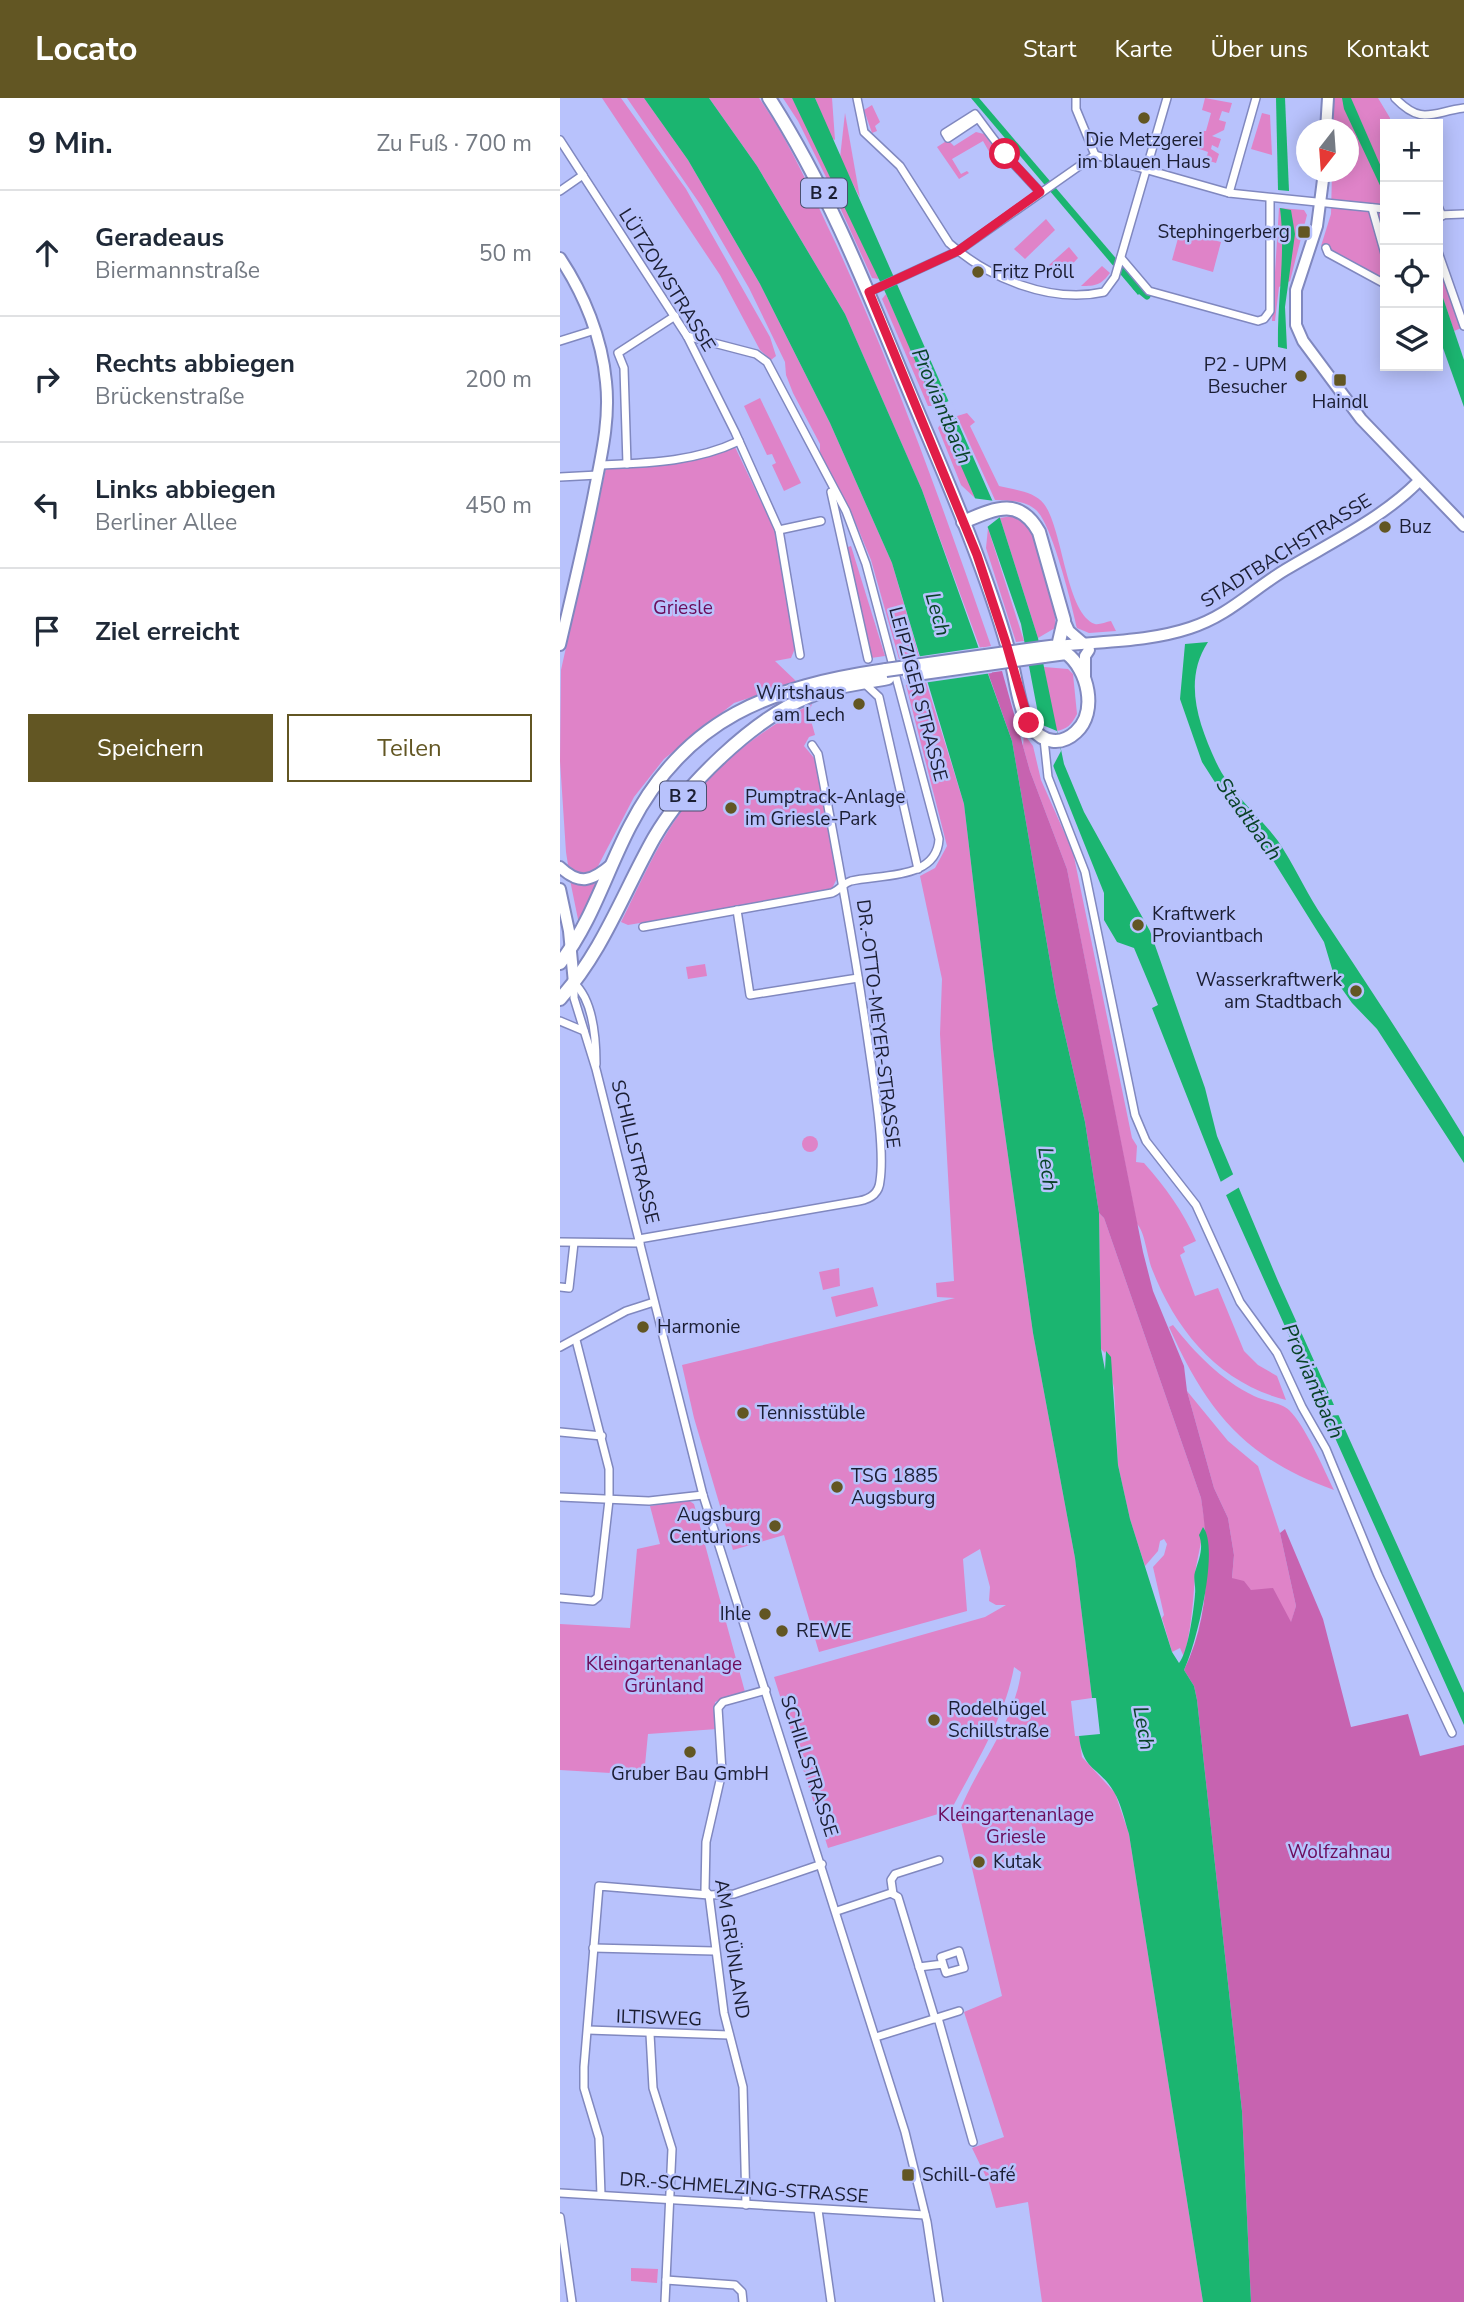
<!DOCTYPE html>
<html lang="de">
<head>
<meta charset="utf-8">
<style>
	body { margin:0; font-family:"Nunito Sans",sans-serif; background:#f6f6f7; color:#1f2937 }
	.controls { position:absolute; right:21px; top:21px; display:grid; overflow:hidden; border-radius:0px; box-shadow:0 4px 18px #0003 }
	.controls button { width:63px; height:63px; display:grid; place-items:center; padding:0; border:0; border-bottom:2px solid #e0e1e3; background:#fff; color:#1f2937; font:35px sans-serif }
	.compass { position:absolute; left:736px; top:21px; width:63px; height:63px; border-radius:50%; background:#fff; box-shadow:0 4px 18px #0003; rotate:197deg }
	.stop { position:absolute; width:21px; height:21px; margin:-16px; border:5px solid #e11d48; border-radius:50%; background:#fff }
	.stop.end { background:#e11d48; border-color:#fff; box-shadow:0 2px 7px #0008 }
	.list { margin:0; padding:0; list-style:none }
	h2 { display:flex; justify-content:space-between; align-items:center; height:91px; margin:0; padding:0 28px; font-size:30px }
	h2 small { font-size:23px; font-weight:400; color:#747a83 }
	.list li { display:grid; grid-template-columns:46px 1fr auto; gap:21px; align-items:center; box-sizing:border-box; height:126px; padding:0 28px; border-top:2px solid #e0e1e3 }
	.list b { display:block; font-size:26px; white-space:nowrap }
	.list p { margin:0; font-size:23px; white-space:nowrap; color:#747a83 }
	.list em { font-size:23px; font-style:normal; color:#747a83 }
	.actions { display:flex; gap:14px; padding:21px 28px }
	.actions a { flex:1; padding:16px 0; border:2px solid #625623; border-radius:0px; text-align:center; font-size:24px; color:#625623 }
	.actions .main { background:#625623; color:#fff }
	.icon { flex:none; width:38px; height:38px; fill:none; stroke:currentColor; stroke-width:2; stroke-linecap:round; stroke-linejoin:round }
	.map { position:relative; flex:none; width:904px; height:2204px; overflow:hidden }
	header { display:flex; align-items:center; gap:42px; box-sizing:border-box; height:98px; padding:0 35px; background:#625623; color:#fff }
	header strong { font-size:33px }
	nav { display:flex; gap:38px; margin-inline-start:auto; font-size:24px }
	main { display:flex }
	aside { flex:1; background:#fff }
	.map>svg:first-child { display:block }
	.green { fill:#df83c8 }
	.forest { fill:#c763b0 }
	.water { fill:#1bb570 }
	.pier { fill:#b8c2fc }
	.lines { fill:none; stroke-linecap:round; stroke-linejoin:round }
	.canal { stroke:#1bb570; stroke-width:7 }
	.street-casing { stroke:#8088bf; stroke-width:10 }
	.secondary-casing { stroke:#8088bf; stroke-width:14 }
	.primary-casing { stroke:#8088bf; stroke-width:16 }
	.street { stroke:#fff; stroke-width:7 }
	.secondary { stroke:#fff; stroke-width:10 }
	.primary { stroke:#fff; stroke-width:12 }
	.primary-bridge-casing { stroke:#8088bf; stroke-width:16; stroke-linecap:butt }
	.primary-bridge { stroke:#fff; stroke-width:12 }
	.route { stroke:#e11d48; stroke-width:9 }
	.poi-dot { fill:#625623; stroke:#b8c2fc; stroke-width:2.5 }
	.labels { text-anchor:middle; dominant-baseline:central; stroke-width:5; stroke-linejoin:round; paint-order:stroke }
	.shield { fill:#b8c2fc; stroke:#4a4f6f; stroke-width:2 }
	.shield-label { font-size:18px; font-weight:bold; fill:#1b1e33 }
	.poi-label { font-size:19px; fill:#1b1e33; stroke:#b8c2fc; text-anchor:start }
	.street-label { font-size:19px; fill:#1b1e33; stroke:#b8c2fc }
	.park-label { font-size:19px; fill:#6b0c5b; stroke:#b8c2fc }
	.water-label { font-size:21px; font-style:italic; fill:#0a4328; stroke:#b8c2fc }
</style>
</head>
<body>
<header>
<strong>Locato</strong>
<nav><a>Start</a><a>Karte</a><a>Über uns</a><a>Kontakt</a></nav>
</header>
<main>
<aside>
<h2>9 Min.<small>Zu Fuß · 700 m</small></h2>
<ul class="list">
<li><svg class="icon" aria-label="ahead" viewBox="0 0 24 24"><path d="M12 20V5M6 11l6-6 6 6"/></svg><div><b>Geradeaus</b><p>Biermannstraße</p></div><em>50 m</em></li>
<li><svg class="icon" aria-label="right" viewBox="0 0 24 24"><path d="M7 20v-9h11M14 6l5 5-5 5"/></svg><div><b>Rechts abbiegen</b><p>Brückenstraße</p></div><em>200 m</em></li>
<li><svg class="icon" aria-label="left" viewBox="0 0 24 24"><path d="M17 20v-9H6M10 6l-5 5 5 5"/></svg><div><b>Links abbiegen</b><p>Berliner Allee</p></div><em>450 m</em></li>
<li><svg class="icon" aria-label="arrive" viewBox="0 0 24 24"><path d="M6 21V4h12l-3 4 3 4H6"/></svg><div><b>Ziel erreicht</b></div></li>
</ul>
<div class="actions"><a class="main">Speichern</a><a>Teilen</a></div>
</aside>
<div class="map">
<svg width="904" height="2204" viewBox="0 0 904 2204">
	<rect width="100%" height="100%" fill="#b8c2fc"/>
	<g class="green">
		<polygon points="42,0 61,0 126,91 210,239 216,258 211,262 200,252 160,177"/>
		<polygon points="67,0 84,0 128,62 200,186 270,325 332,465 359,558 339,561 311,462 292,416 260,355 260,346 233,295 226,277 225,264 189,190 142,109"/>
		<path d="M149,0h50c32,45 53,96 77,146 60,131 108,266 155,402l-11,2 -58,-158 -77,-176 -88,-148z"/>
		<polygon points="223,0 232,0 275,84 274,95 238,23"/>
		<polygon points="255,0 272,0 275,42 271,40"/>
		<polygon points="645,0 672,5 669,15 662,13 659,22 666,24 664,32 652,38 661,41 658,50 652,47 651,51 659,56 656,65 646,62 648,54 631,48 634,39 641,41 643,33 646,33 651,15 642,12"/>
		<polygon points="774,0 818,0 830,20 830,26 825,26 825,186 761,148 771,116 772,74 788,74 788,32 773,31"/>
		<polygon points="312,7 320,24 315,28 317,33 312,35 304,12"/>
		<polygon points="285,15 300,100 280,60"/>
		<polygon points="702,15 710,17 712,57 691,51"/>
		<polygon points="416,34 424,36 435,51 431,57 423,43 392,61 401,76 407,73 409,75 399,81 377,49 388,42 394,48"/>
		<polygon points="279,92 319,181 312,180 277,103"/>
		<polygon points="719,110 744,112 747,117 730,183 719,189 715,223 712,223"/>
		<polygon points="486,121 495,132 465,161 454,151"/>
		<polygon points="620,133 661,144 653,174 612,162"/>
		<polygon points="509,149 518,160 506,173 492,171 489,167"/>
		<polygon points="878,154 904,229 894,233 878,185"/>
		<path d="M542,168l8,7c-9,12 -14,13 -29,13z"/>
		<polygon points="326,196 376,308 368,308 322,201"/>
		<polygon points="200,300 241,385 224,393 212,367 216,365 212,356 207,357 184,308"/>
		<path d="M407,315l8,9 -5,4 29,60c15,4 35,5 45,18 19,25 22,110 51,120 4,1 11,-2 16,-3l5,10 -27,2 -12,-5c-5,-23 -25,-104 -41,-118 -11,-10 -27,-9 -41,-10l-38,-84z"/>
		<polygon points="383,323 415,400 401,387 378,330"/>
		<polygon points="175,349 215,433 236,548 231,560 215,563 237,584 174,605 104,661 74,699 36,772 20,776 8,767 6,754 0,663 1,572 46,370 118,365"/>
		<path d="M452,418c5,2 10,3 14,8 11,13 33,87 29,104l-17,10 -38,-120z"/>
		<polygon points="428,430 464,543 456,544 426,450"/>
		<polygon points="291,448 325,558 311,560 285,450"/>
		<path d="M484,569l24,2 5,5 4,40c-5,10 -10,16 -22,17z"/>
		<path d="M366,584l38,122 29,245 40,284 42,225 17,140 -21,3 4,35h4l3,21 33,36 14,41 74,468h-161l-14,-100 -32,6 -7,-25 -17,-35 32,-11 -40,-125 38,-16 -43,-183c18,-48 55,-88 62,-141l-7,-5c-9,51 -39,97 -63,143l-123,38 -54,-171 211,-60 21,-12h-10l-7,-4 1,-14 -10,-38 -17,10 4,52 -148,41 -35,-117 -51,15 -39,-132 -12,-53 273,-67 -18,-1 -1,-14 18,-2 -14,-247 2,-55 -22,-103 15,-8 12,-22 -41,-161z"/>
		<path d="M252,606l-3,9 6,22 -6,2 -5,9 11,13 23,117 -7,15 -203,34 -7,-3c15,-30 29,-62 47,-91 32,-52 88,-101 144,-127z"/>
		<path d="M464,636l9,12 8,34 32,72 59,286 5,8 -1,16 8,1c22,25 39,48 52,78l-13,6 2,5 -5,3 15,41 23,-8 26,63 14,14 19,11 9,24c-67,-17 -110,-69 -134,-131 -5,-13 -7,-37 -15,-45l-70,-355 -37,-98 -7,-25z"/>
		<polygon points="39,781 19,826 10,782 22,786"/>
		<polygon points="145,866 147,878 128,881 126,869"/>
		<circle cx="250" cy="1046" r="8"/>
		<path d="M539,1115l5,5 97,280 5,33 -3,-4c-1,17 -7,34 -8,49 -2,28 -4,54 -11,81l-4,-9 -8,4 -10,-34 2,-3 -11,-48 11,-12 3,-11 -3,-5 -4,2 -2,10 -13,15 -15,-47 -12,-54 -4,-77 -8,-37 -1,2 -4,-4z"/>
		<polygon points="279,1170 280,1188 263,1192 259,1174"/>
		<polygon points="313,1189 318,1208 276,1219 271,1199"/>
		<path d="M613,1227c22,28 48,55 81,71 10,5 27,7 35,14 16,15 35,60 45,80 -88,-31 -127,-78 -165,-163z"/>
		<polygon points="627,1293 668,1343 698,1368 720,1435 736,1508 731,1525 724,1513 672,1480 674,1457 668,1420 654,1390"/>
		<polygon points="128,1402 134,1406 185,1594 155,1604 157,1631 88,1636 84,1677 0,1672 0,1526 70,1530 77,1451 100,1446 90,1408"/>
		<polygon points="71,2170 98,2171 97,2185 71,2183"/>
	</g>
	<path class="forest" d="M442,573l28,100 37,98 76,383 10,39 31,75 3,25 27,97 14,30 6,37 -2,23 12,3 7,9 22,-2 18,34 5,-16 -16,-73 5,-4 38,90 28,108 57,-13 12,42 44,-11v557h-213l-9,-191 -45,-411 -3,-14 -10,-16c26,-53 26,-115 17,-172l-97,-280 -5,-5 -14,-91 -29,-126 -44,-255 -24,-68z"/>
	<g class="water">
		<path d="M84,0h65l48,68 88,148 77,176 90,251 44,255 29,126 14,91 2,136 4,21 1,-19 5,6 7,108 12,54 42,133 7,11c9,-10 15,-54 16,-69 1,-7 -2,-16 0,-22 4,-13 9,-24 4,-37l4,-8c17,21 -7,119 -19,143l10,16 3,14 45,411 9,191h-48l-74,-468c-4,-12 -8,-31 -15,-42 -15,-26 -31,-20 -35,-56l21,-2 -4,-36h-4l-17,-140 -42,-225 -40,-284 -29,-245 -72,-241 -62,-140 -70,-139 -72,-124z"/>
		<polygon points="232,0 255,0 440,420 478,540 504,666 524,714 590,833 645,990 657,1038 718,1183 904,1595 904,1627 666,1097 592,910 598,907 574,850 557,844 544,822 544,795 494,670 480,626 461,526 428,430 326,196"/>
		<polygon points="411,0 419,0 583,192 578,197"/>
		<polygon points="716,0 725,0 729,93 718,92"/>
		<polygon points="782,0 791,0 825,78 825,98 784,11"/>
		<path d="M720,110l11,2 4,24 -10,73 2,42 -9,-2c-1,-47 8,-92 2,-139z"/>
		<polygon points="878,185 904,262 904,309 878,236"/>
		<path d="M648,544c-25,38 -10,81 8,120 15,32 42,52 62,79 15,22 26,47 40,69 50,75 99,150 146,227v26l-87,-134 -25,-26 -17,-24 -11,-37 -53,-85 -46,-59 -23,-36 -22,-63 5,-55z"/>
	</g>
	<g class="pier">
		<polygon points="391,302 397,316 381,323 375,309"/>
		<polygon points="412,400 435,403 440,419 426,430"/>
		<polygon points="423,549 432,575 363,585 355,559"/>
		<polygon points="480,626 497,633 501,653 492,670"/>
		<polygon points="677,1074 683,1087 663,1099 657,1086"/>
		<polygon points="755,1307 778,1307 783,1317 760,1318"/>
	</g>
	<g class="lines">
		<polyline class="canal" points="576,189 587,198"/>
		<defs>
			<g id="street">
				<path d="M297,0l7,34 36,34 49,77c39,35 102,61 155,49l11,-15 52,-179"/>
				<polyline points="516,0 516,11 535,57"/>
				<path d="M835,0c27,28 37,14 69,10"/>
				<path d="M418,20l-30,20 -3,-5 30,-19 3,4c11,15 22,30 34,44l-12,1 -3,-7 8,-2"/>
				<polyline points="0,42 127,238 175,334 219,432 240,557"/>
				<polyline points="535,57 669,95 825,111"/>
				<polyline points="452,64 480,94"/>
				<polyline points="0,93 23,77"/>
				<polyline points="669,95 696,0"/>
				<polyline points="878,108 882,118"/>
				<polyline points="812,110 825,156"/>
				<polyline points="878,117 904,116"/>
				<polyline points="766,150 768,155 825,186"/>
				<polyline points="878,154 904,228"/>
				<polyline points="561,160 589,193 698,223 704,221 710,213 710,101"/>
				<polyline points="309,194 398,153 535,57"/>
				<polyline points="0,243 35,232"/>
				<polyline points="67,366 64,270 58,255 115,218"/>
				<path d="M40,367c48,-2 95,-3 139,-24"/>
				<polyline points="0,379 38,377"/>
				<polyline points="271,394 308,561"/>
				<polyline points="219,432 261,423"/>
				<polyline points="304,585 319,599 358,771"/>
				<polyline points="484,641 488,679 525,774 575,1017 586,1043 636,1107 680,1204 717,1255 742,1309 766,1351 818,1477 892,1635"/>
				<polyline points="177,812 190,897 298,880"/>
				<path d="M83,829l189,-34c7,-3 12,-10 19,-12 30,-7 86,-1 88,-42l-73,-275 -20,-53 -79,-149 -11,-8 -69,-18"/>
				<path d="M14,885c19,17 22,56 22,81"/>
				<polyline points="14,886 14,900 36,971 143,1397 345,2034 367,2124 379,2204"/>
				<polyline points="0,923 24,933"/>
				<path d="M79,1141l220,-38c11,-2 20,-7 21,-20 5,-33 -6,-98 -11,-133 -14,-98 -32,-196 -51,-294l-6,-9"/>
				<polyline points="0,1144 80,1145"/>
				<polyline points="0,1189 9,1190 14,1145"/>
				<polyline points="0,1249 66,1213 94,1204"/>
				<polyline points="0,1334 42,1338"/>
				<polyline points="0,1399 89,1403 143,1397"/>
				<polyline points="0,1500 33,1503 38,1499 49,1402 49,1371 16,1242"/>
				<polyline points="333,1796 331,1782 335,1776 379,1762"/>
				<polyline points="277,1813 331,1795 338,1799 375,1921"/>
				<polyline points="33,1850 154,1853"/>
				<polyline points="359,1869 383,1866 386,1875 404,1870 399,1853 381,1859 383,1866"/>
				<polyline points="378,1920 413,2044"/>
				<polyline points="28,1932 169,1937"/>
				<polyline points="90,1936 93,1990 112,2051 105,2204"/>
				<polyline points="316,1939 399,1913"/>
				<polyline points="0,2095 365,2117"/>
				<polyline points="41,2097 39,2040 24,1990 24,1969 39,1788 149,1797 174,1796 262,1766"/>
				<polyline points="186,2107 183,1989 164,1915 149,1797 145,1792 146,1744 162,1674 158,1610 163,1604 206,1592"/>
				<polyline points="258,2112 271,2204"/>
				<polyline points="0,2119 12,2204"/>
				<polyline points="106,2182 175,2187 182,2194 183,2204"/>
			</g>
			<g id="secondary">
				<polyline points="766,32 768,0"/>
				<polyline points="764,74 757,128 736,192 736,227 743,243 801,321 904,428"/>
				<path d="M0,160c24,36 42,80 46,124 4,36 -4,71 -11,106 -10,53 -23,105 -35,157"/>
				<polyline points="504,522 509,533 523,545"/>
				<path d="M498,548c44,-5 90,-4 132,-18 38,-12 62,-38 95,-58 45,-27 96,-51 133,-88"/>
				<polyline points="525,580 525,558 529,552"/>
				<path d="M0,769c20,19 32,14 52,-3"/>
				<polyline points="0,791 9,833 14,885"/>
			</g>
			<g id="primary">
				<path d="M209,0c56,87 94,181 133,276 25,61 52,120 75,182 12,32 24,66 33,100 6,21 8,53 21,71 12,16 30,19 45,5 22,-20 12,-63 -10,-79l-22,3"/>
				<path d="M403,424c31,-13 56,-26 76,10l25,88 -6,26 -16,2"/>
				<path d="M0,865c32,-41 46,-91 70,-137 56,-109 141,-139 256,-156"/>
				<path d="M0,901c43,-48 63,-106 94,-161 30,-52 100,-120 156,-142 25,-10 52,-13 78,-18"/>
			</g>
		</defs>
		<use href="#street" class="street-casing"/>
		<use href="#secondary" class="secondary-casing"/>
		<use href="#primary" class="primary-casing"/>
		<use href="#street" class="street"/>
		<use href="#secondary" class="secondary"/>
		<use href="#primary" class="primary"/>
		<defs>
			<g id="primary-bridge">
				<polyline points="326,572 482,550"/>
				<polyline points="349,577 484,558"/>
			</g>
		</defs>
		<use href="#primary-bridge" class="primary-bridge-casing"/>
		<use href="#primary-bridge" class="primary-bridge"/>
	</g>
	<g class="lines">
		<polyline class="route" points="445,56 480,94 398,153 309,194 417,457 446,545 469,625"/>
	</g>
	<g class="poi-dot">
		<circle cx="584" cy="20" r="7"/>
		<rect x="737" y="127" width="14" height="14" rx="3.5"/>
		<circle cx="418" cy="174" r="7"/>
		<circle cx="741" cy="278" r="7"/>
		<rect x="773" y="275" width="14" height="14" rx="3.5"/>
		<circle cx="825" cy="429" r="7"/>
		<circle cx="299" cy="606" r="7"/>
		<circle cx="171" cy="710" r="7"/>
		<circle cx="578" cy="827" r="7"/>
		<circle cx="796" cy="893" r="7"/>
		<circle cx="83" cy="1229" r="7"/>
		<circle cx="183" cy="1315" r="7"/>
		<circle cx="277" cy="1389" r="7"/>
		<circle cx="215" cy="1428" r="7"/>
		<circle cx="205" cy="1516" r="7"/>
		<circle cx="222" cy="1533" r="7"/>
		<circle cx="374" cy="1622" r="7"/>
		<circle cx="130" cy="1654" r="7"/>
		<circle cx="419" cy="1764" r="7"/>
		<rect x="341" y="2070" width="14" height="14" rx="3.5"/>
	</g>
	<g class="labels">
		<g class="shield">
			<rect x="241" y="80.5" width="46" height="29" rx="5"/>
			<rect x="100" y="683.5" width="46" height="29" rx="5"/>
		</g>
		<g class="shield-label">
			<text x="264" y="95">B 2</text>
			<text x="123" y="698">B 2</text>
		</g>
		<g class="poi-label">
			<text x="584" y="42" text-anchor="middle">Die Metzgerei<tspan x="584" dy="22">im blauen Haus</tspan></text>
			<text x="730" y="134" text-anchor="end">Stephingerberg</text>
			<text x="432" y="174">Fritz Pröll</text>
			<text x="727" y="267" text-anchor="end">P2 - UPM<tspan x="727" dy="22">Besucher</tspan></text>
			<text x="780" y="304" text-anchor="middle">Haindl</text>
			<text x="839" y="429">Buz</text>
			<text x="285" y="595" text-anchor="end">Wirtshaus<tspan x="285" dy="22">am Lech</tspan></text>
			<text x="185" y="699">Pumptrack-Anlage<tspan x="185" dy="22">im Griesle-Park</tspan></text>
			<text x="592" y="816">Kraftwerk<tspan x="592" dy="22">Proviantbach</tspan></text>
			<text x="782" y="882" text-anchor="end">Wasserkraftwerk<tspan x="782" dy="22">am Stadtbach</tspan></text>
			<text x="97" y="1229">Harmonie</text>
			<text x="197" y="1315">Tennisstüble</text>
			<text x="291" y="1378">TSG 1885<tspan x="291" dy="22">Augsburg</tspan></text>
			<text x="201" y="1417" text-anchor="end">Augsburg<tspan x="201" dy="22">Centurions</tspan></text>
			<text x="191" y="1516" text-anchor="end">Ihle</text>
			<text x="236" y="1533">REWE</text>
			<text x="388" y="1611">Rodelhügel<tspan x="388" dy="22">Schillstraße</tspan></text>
			<text x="130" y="1676" text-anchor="middle">Gruber Bau GmbH</text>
			<text x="433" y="1764">Kutak</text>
			<text x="362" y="2077">Schill-Café</text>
		</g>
		<g class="street-label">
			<text transform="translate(107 182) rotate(58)">LÜTZOWSTRASSE</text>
			<text transform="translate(726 453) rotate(-32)">STADTBACHSTRASSE</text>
			<text transform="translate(358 596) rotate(75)">LEIPZIGER STRASSE</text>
			<text transform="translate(318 926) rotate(83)">DR.-OTTO-MEYER-STRASSE</text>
			<text transform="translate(75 1054) rotate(76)">SCHILLSTRASSE</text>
			<text transform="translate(249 1668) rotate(72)">SCHILLSTRASSE</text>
			<text transform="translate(172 1851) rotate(81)">AM GRÜNLAND</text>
			<text transform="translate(99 1920) rotate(2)">ILTISWEG</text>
			<text transform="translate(184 2090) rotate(4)">DR.-SCHMELZING-STRASSE</text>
		</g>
		<g class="park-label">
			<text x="123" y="510">Griesle</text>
			<text x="104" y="1566">Kleingartenanlage<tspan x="104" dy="22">Grünland</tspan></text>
			<text x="456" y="1717">Kleingartenanlage<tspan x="456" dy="22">Griesle</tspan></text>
			<text x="779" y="1754">Wolfzahnau</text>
		</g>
		<g class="water-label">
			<text transform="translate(382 308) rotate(67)">Proviantbach</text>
			<text transform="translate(378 516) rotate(74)">Lech</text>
			<text transform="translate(689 721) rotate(54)">Stadtbach</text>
			<text transform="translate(488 1071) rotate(83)">Lech</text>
			<text transform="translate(753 1283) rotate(66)">Proviantbach</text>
			<text transform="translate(584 1630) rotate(80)">Lech</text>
		</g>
	</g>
</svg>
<div class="controls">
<button>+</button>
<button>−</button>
<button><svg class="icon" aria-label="locate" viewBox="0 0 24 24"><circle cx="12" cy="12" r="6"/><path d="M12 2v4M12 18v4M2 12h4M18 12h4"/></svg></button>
<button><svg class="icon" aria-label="layers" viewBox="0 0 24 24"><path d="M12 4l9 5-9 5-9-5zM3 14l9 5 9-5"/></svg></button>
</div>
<svg class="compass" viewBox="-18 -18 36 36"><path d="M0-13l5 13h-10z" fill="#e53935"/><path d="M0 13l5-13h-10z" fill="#747a83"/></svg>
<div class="stop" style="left:445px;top:56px"></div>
<div class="stop end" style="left:469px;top:625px"></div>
</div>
</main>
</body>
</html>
